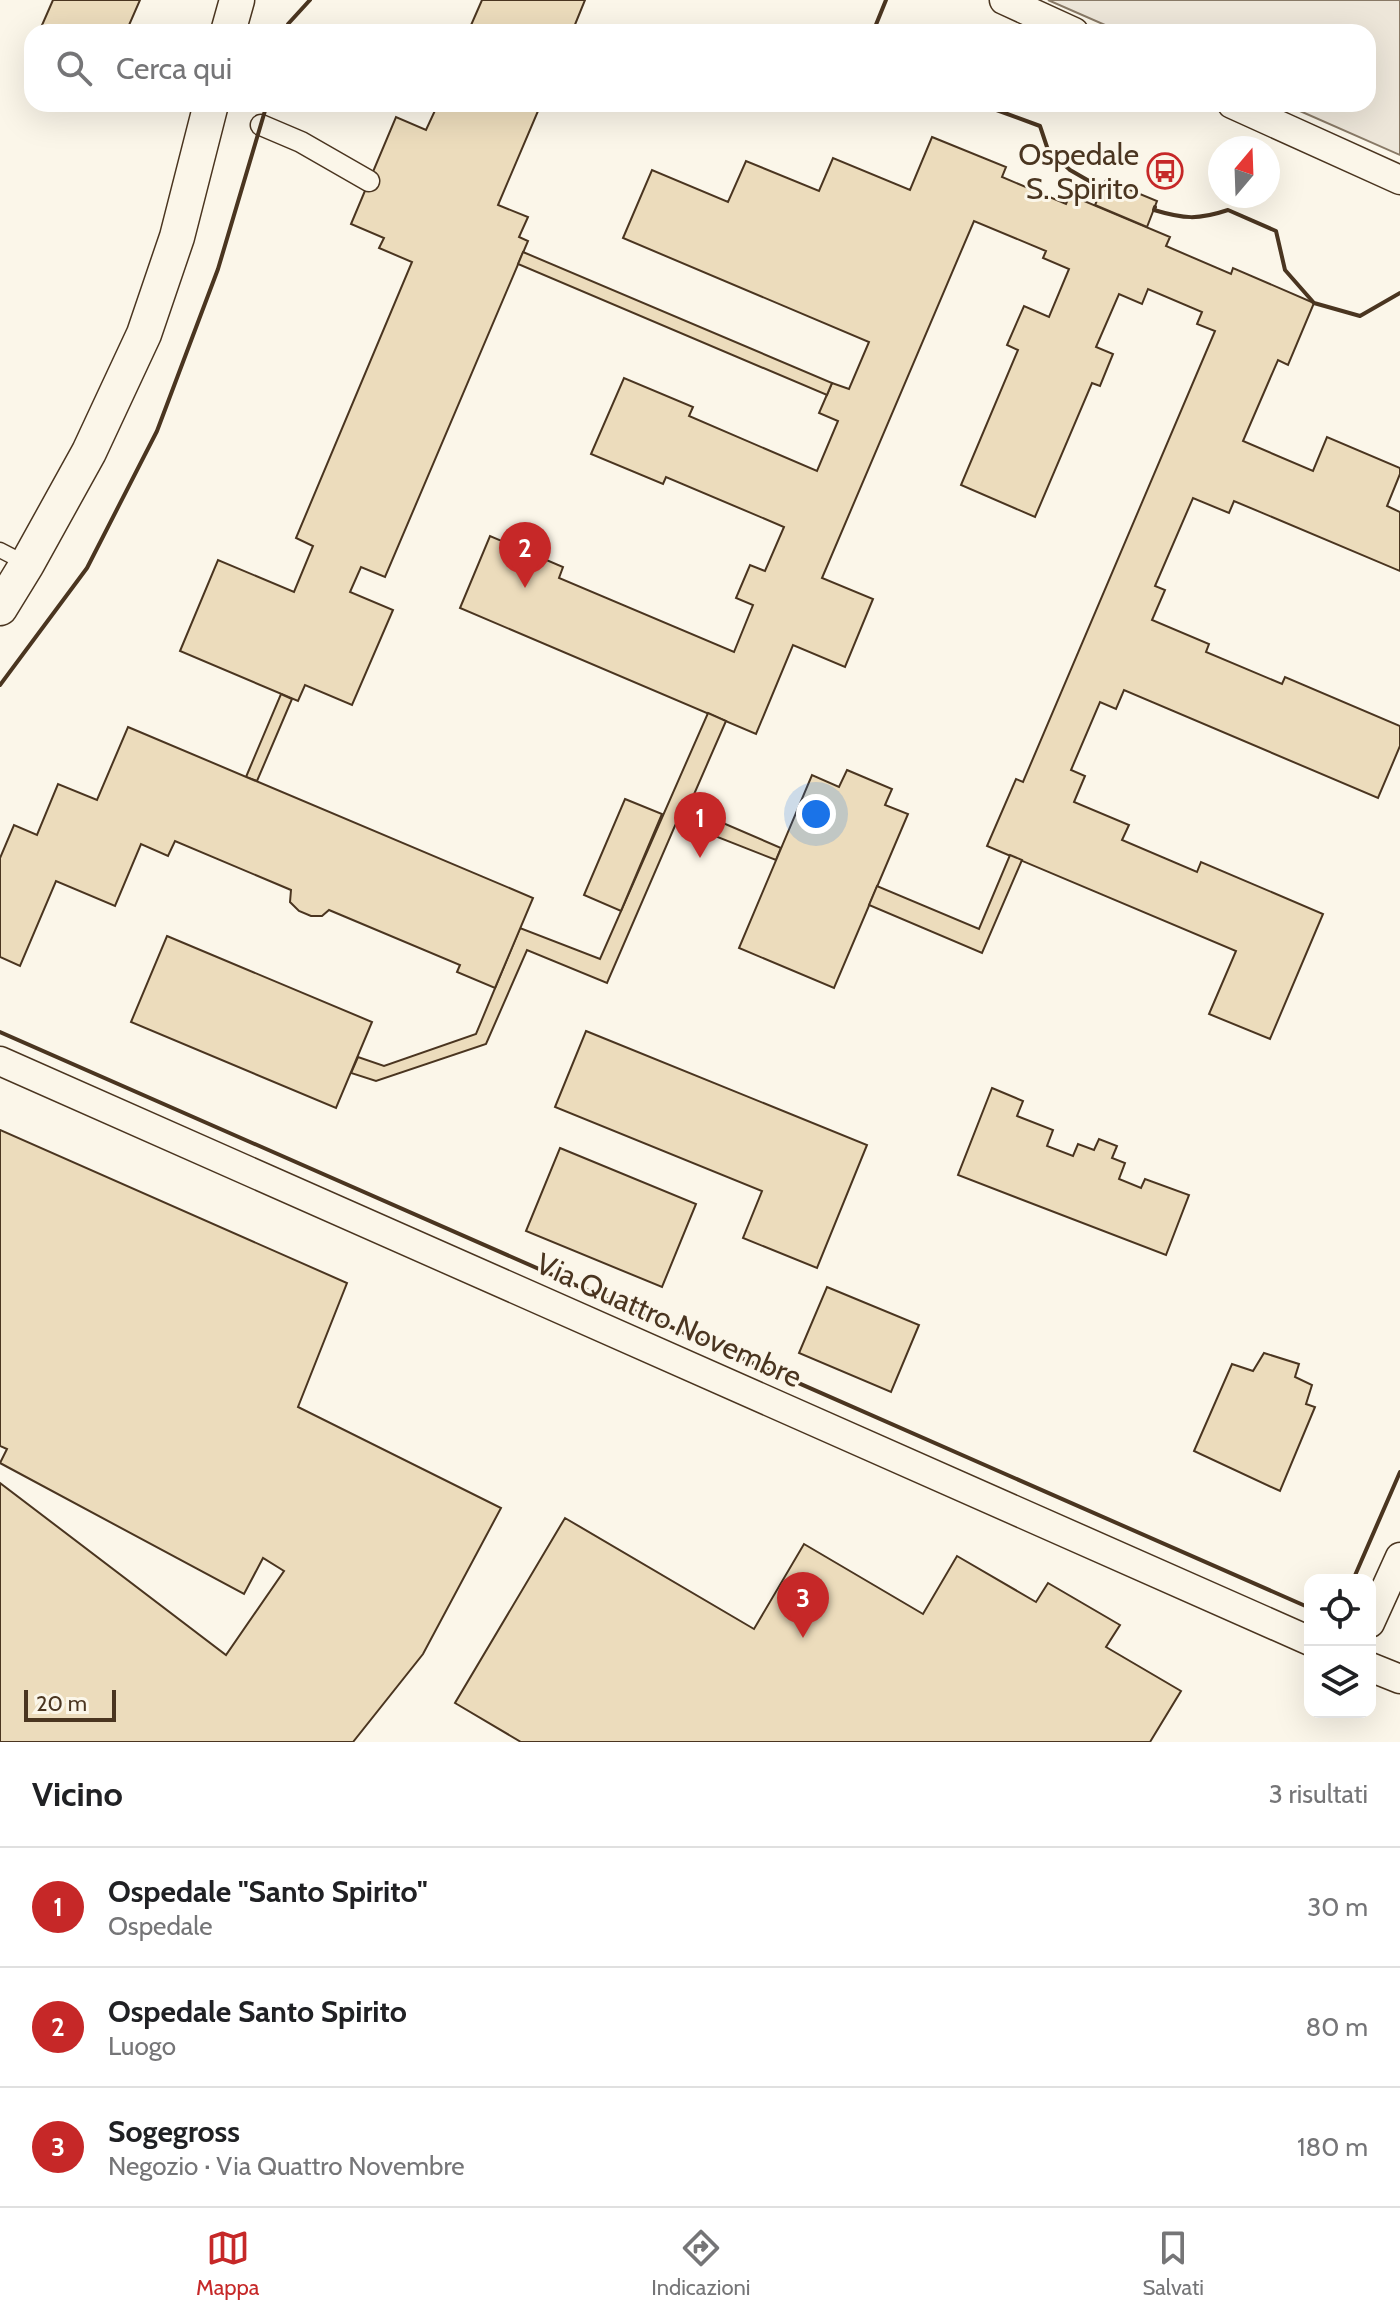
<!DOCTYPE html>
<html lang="it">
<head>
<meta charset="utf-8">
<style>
	body { margin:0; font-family:Cabin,sans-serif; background:#f2f2f2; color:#202124 }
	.controls { position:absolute; right:24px; bottom:24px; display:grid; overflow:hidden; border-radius:16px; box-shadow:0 8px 32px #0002 }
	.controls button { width:72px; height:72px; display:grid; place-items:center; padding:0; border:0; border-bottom:2px solid #e0e0e0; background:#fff; color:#202124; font:40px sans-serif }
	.compass { position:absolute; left:1208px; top:136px; width:72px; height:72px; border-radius:50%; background:#fff; box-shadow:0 8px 32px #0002; rotate:19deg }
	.scale { position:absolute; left:24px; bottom:20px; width:92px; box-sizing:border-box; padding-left:8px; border:4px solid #4a3520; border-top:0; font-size:22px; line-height:28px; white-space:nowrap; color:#4a3520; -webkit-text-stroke:6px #fbf6e9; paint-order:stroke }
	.you { position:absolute; left:816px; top:814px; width:28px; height:28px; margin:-20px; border:6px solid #fff; border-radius:50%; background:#1a73e8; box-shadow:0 0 0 12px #1a73e833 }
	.badge { display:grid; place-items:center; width:52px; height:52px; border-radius:50%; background:#c62828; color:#fff; font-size:26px; font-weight:700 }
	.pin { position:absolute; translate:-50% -66px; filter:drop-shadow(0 2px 4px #0008) }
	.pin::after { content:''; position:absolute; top:42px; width:28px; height:24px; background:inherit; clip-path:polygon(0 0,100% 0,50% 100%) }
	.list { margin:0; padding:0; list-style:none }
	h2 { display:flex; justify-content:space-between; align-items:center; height:104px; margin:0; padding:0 32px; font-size:34px }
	h2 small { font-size:26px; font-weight:400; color:#757577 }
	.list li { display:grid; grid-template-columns:52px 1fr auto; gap:24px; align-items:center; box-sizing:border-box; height:120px; padding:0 32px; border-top:2px solid #e0e0e0 }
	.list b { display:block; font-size:30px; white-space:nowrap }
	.list p { margin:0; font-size:26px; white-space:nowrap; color:#757577 }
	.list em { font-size:26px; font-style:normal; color:#757577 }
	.icon { flex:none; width:44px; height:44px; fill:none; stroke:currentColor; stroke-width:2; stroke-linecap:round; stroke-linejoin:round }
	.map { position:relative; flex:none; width:1400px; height:1742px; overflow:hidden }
	.search { position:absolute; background:#fff; box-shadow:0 8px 32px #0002; left:24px; right:24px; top:24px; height:88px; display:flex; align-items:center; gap:20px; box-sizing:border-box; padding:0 28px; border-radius:24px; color:#757577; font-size:30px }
	.sheet { height:464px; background:#fff }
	nav { display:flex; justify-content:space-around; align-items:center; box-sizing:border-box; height:112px; border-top:2px solid #e0e0e0; background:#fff; font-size:22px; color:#757577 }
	nav a { display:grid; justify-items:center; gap:4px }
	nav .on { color:#c62828 }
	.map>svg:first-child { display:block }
	.green { fill:#ede6d9; stroke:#887966; stroke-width:2 }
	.building { fill:#ecdcbc; stroke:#4a3520; stroke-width:2 }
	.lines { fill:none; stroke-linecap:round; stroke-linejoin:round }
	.service-casing { stroke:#4a3520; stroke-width:17 }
	.pedestrian-casing { stroke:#4a3520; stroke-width:23 }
	.minor-casing { stroke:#4a3520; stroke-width:31 }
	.tertiary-casing { stroke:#4a3520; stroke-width:37 }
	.service { stroke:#fbf6e9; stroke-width:14 }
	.pedestrian { stroke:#fbf6e9; stroke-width:20 }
	.minor { stroke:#fbf6e9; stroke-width:28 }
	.tertiary { stroke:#fbf6e9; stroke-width:34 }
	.wall { stroke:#4a3520; stroke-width:4 }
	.labels { text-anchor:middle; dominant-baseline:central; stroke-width:6; stroke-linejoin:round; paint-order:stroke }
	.poi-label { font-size:30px; fill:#4a3520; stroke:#fbf6e9; text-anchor:end }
	.street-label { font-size:30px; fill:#4a3520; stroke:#fbf6e9 }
</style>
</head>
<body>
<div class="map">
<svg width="1400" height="1742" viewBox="0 0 1400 1742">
	<rect width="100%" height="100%" fill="#fbf6e9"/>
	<polygon class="green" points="1048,0 1400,0 1400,155 1284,104 1368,104 1368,32 1121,32"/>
	<g class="building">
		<polygon points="53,0 140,0 126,32 39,32"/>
		<polygon points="482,0 585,0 572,32 468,32"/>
		<polygon points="438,104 541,104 498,205 528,217 519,237 528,241 385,577 361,567 350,592 393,610 352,705 305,685 298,701 180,651 218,560 294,592 313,546 296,538 412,262 379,248 384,238 351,224 396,117 426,130"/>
		<polygon points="932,137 1006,167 1002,177 1066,204 1070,195 1170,237 1166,246 1231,274 1233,268 1314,303 1288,365 1278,360 1243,441 1313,471 1327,437 1400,468 1400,474 1387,506 1400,512 1400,571 1234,501 1229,513 1193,498 1155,586 1165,590 1152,620 1209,644 1206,652 1282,684 1285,677 1400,726 1400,746 1378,798 1124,690 1116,709 1100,702 1071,770 1085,776 1074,802 1129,825 1122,840 1197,872 1201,862 1323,914 1270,1039 1209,1014 1236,951 987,846 1016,779 1023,782 1215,331 1197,324 1202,312 1148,289 1142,304 1119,294 1096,347 1113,354 1100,386 1092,383 1035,517 961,485 1018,350 1007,345 1024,306 1049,317 1069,269 1043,258 1046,251 974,221 822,578 873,599 845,667 793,645 756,734 460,608 490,536 563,567 559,578 734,652 753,605 736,598 750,565 765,571 784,527 666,477 663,484 591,454 624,378 693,407 689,416 817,471 838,421 819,413 832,383 849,389 869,342 623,238 652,170 728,202 746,161 819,191 833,158 910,190"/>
		<polygon points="1106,180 1157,201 1147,227 1095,205"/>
		<polygon points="523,252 832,383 827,395 518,264"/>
		<polygon points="281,694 292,699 257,781 246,777"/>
		<polygon points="708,713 726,721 688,808 781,848 776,860 677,821 607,983 527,950 486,1044 376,1081 351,1073 358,1057 384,1066 476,1034 520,928 600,959"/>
		<polygon points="128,727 533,898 495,988 457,972 460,965 329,910 322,916 311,916 299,911 290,902 291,890 175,841 168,856 141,844 115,906 56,881 20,966 0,957 0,858 14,825 37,835 58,784 97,800"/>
		<polygon points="847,770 892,789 885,805 908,814 834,988 739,948 812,775 839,787"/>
		<polygon points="625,799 662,814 621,911 584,895"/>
		<polygon points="1010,855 1022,860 982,953 869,905 877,886 979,929"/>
		<polygon points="167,936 372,1022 336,1108 131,1022"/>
		<polygon points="586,1031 867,1145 817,1268 743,1238 762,1191 555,1107"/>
		<polygon points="992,1088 1023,1101 1017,1116 1053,1130 1047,1146 1073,1156 1078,1144 1094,1150 1099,1139 1117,1146 1112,1158 1125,1163 1119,1179 1141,1188 1145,1179 1189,1195 1166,1255 958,1175"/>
		<polygon points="0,1130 347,1283 298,1407 501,1508 423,1654 353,1742 0,1742 0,1483 226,1655 284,1571 263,1558 244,1594 0,1463 7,1449 0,1446"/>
		<polygon points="560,1148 696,1204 662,1287 526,1231"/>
		<polygon points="827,1287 919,1325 891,1392 799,1353"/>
		<polygon points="1264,1353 1299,1364 1295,1377 1312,1385 1306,1404 1315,1407 1280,1491 1194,1451 1232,1364 1253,1371"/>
		<polygon points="565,1518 754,1629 804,1544 923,1614 957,1556 1036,1602 1048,1583 1120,1625 1106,1647 1181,1691 1150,1742 521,1742 455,1703"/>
	</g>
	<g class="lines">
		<defs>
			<polyline id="service" points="0,550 27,564"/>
			<polyline id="pedestrian" points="261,125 301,142 369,181"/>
			<g id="minor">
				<polyline points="1004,0 1074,32"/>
				<polyline points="1232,104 1400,180"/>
				<polyline points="0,1061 1310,1641"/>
				<polyline points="1370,1623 1400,1557"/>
				<polyline points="1370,1667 1400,1679"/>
			</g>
			<g id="tertiary">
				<polyline points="228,32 237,0"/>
				<polyline points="0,608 27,564 89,452 144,334 177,237 211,104"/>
			</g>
		</defs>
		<use href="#service" class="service-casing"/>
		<use href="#pedestrian" class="pedestrian-casing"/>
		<use href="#minor" class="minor-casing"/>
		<use href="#tertiary" class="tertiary-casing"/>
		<use href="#service" class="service"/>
		<use href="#pedestrian" class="pedestrian"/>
		<use href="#minor" class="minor"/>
		<use href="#tertiary" class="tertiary"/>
		<g class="wall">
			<polyline points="286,32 288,24 310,0"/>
			<polyline points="873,32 886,0"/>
			<polyline points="980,104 1040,126 1048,150 1070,170 1103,189 1104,186"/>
			<path d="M1155,207l-1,3c30,9 44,10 74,0l48,21 9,39 29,33 46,13 40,-23"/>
			<polyline points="0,685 87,568 157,431 218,269 267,104"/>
			<polyline points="0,1032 1310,1608"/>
			<polyline points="1353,1580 1400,1472"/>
		</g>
	</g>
	<defs>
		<symbol id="bus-ring" viewBox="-11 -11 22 22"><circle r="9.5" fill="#fbf6e9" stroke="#c62828" stroke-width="1.5"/><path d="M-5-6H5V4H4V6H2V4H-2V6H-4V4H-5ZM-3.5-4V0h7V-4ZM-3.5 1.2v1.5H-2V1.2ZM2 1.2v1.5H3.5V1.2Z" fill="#c62828"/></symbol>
	</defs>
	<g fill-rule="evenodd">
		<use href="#bus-ring" x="1145" y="151" width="40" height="40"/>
	</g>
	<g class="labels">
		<g class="poi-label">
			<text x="1139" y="154">Ospedale<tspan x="1139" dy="34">S. Spirito</tspan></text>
		</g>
		<g class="street-label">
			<text transform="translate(669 1320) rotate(24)">Via Quattro Novembre</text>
		</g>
	</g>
</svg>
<div class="controls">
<button><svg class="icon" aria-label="locate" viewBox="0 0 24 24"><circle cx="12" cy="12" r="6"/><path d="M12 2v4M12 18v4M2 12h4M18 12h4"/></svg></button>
<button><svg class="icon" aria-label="layers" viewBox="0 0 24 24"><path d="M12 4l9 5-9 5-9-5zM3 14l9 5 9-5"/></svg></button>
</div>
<svg class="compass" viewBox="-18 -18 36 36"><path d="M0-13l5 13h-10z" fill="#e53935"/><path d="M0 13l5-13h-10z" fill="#757577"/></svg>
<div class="scale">20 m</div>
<div class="you"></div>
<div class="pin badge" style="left:700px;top:858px">1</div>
<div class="pin badge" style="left:525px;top:588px">2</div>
<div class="pin badge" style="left:803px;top:1638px">3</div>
<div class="search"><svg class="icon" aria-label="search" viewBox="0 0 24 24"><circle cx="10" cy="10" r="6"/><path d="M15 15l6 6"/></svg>Cerca qui</div>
</div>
<section class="sheet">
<h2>Vicino<small>3 risultati</small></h2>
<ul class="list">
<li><span class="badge">1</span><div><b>Ospedale &quot;Santo Spirito&quot;</b><p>Ospedale</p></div><em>30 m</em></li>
<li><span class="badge">2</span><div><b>Ospedale Santo Spirito</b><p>Luogo</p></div><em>80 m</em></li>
<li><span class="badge">3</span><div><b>Sogegross</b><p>Negozio · Via Quattro Novembre</p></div><em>180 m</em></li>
</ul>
</section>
<nav>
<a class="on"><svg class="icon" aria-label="map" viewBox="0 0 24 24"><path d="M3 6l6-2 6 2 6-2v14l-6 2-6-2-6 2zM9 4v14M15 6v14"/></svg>Mappa</a>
<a><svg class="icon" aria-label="directions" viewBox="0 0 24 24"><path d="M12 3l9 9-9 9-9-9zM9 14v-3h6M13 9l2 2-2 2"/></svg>Indicazioni</a>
<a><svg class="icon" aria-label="saved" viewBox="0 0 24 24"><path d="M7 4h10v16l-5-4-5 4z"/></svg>Salvati</a>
</nav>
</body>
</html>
